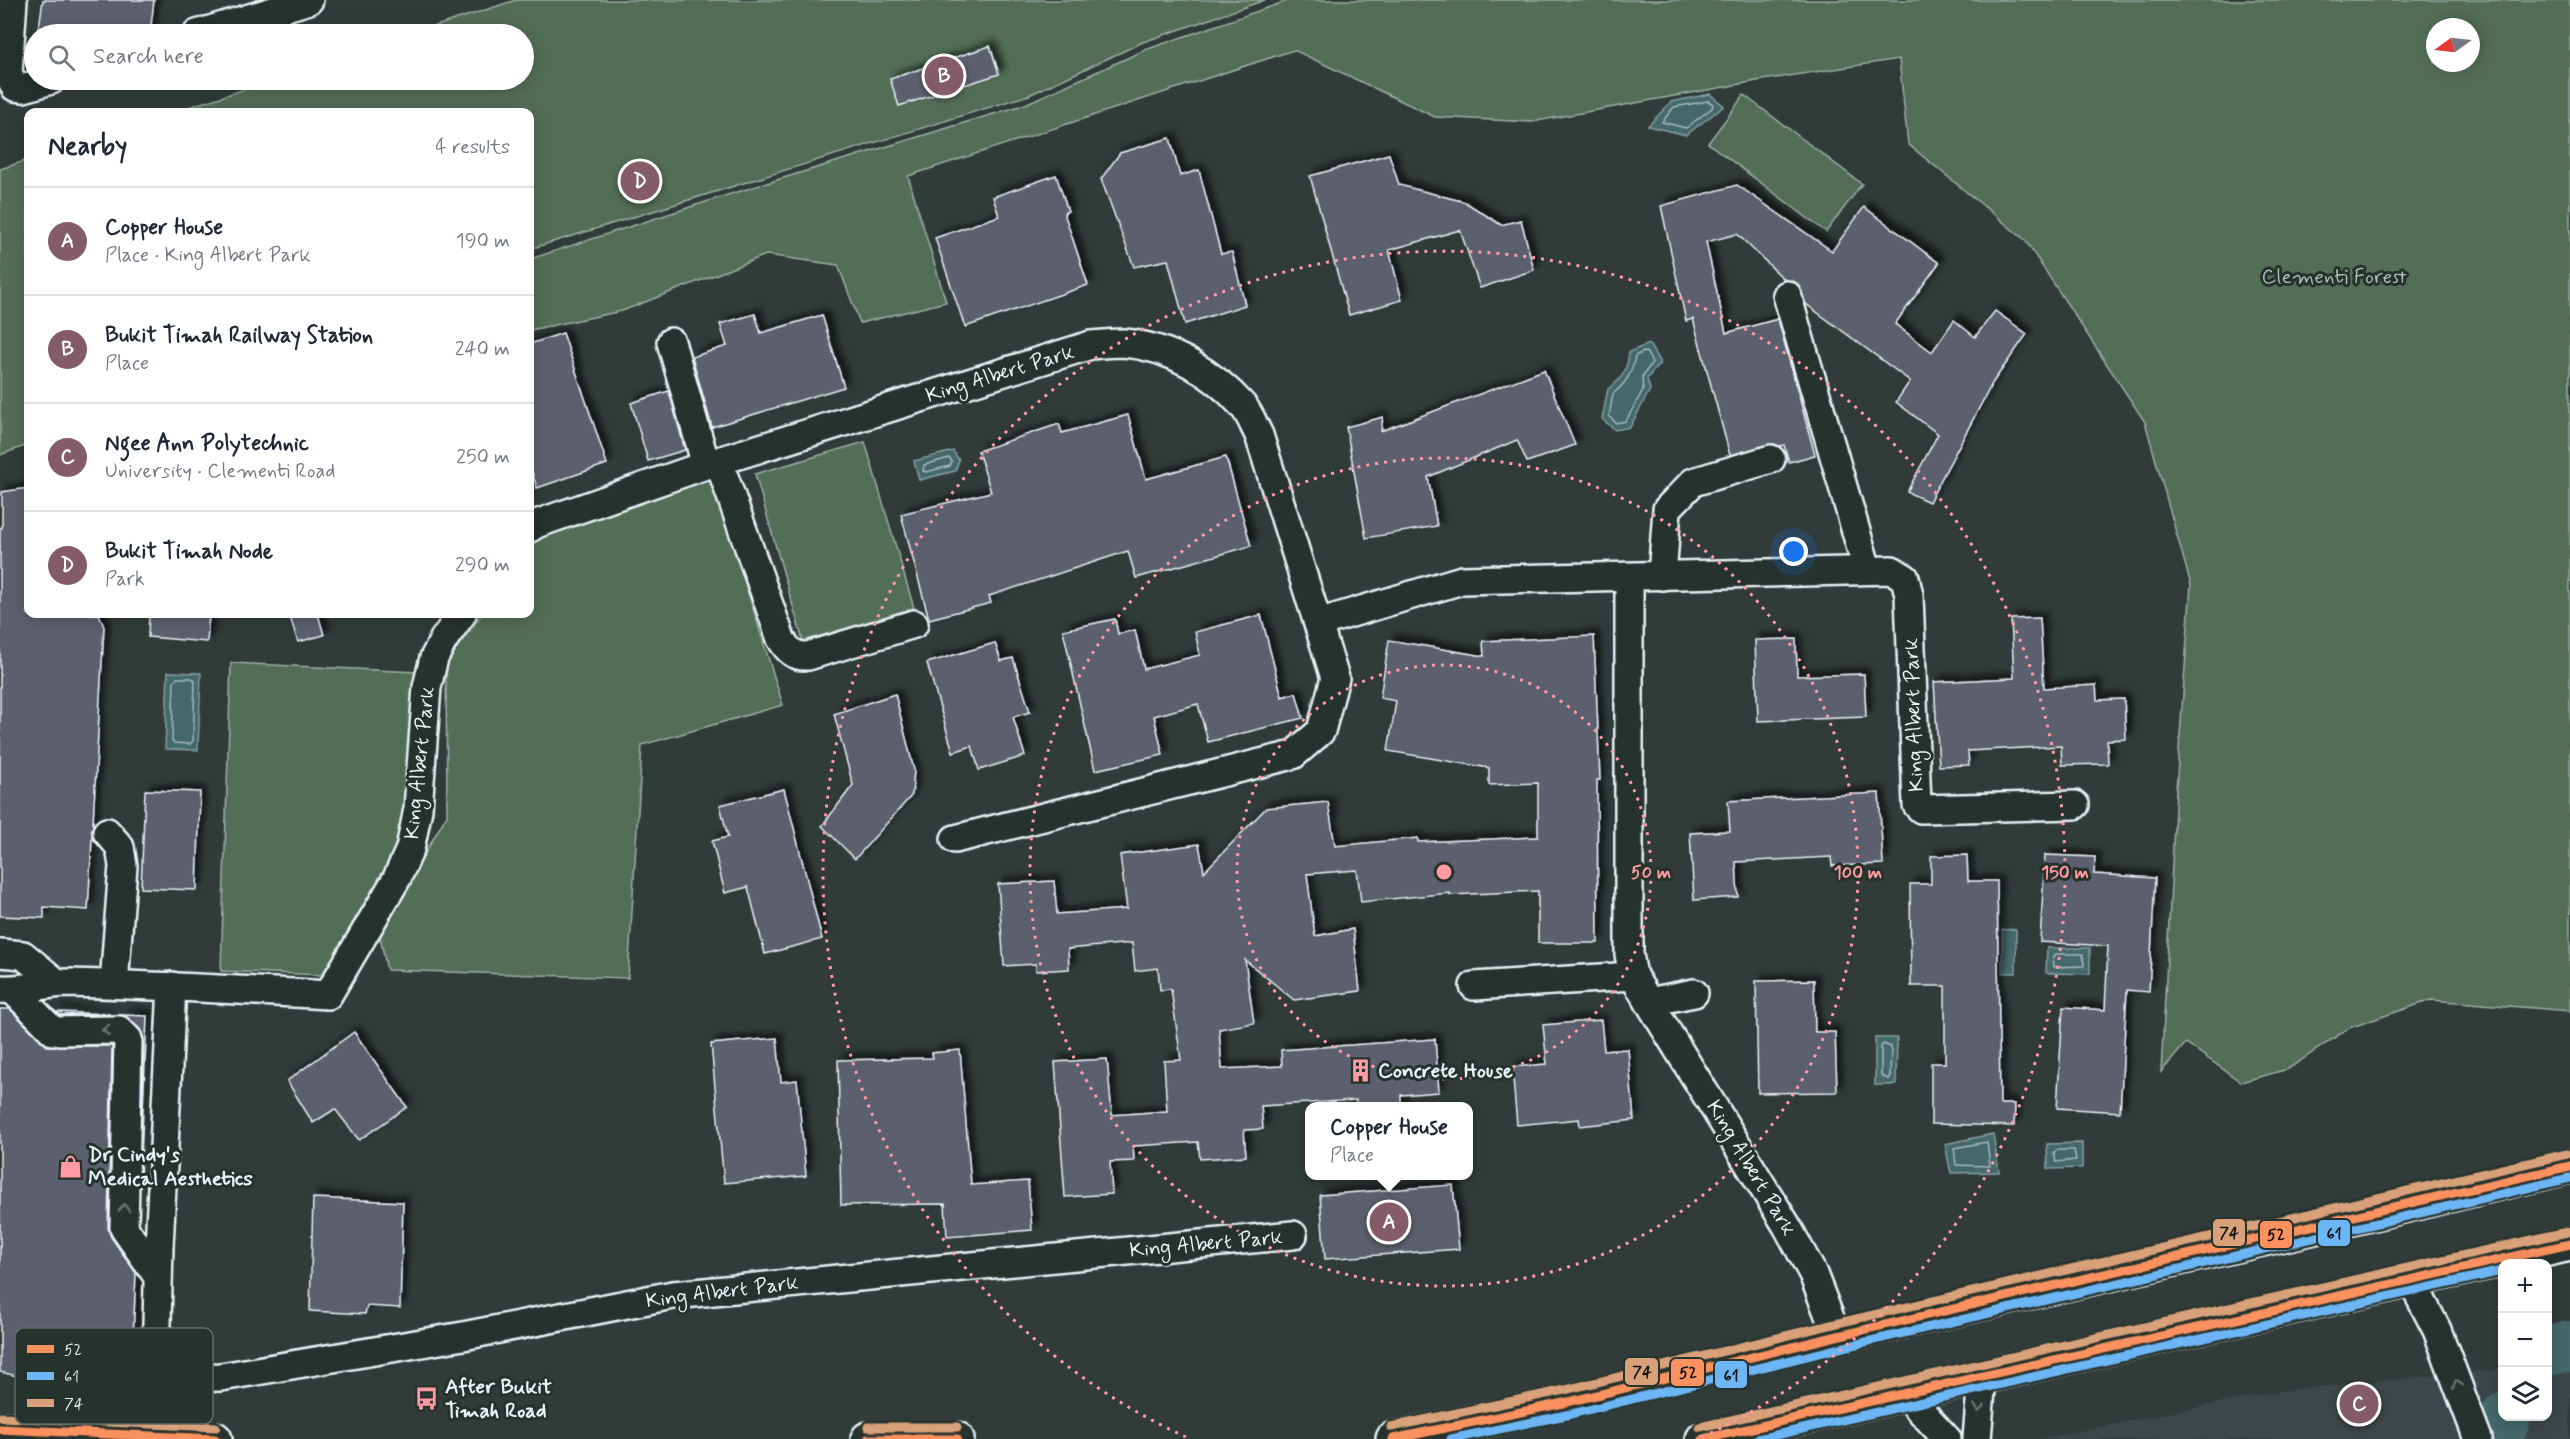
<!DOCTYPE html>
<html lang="en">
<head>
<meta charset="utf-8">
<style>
	body { margin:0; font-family:Mynerve,sans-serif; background:#f2f2f3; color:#1f2937 }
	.controls { position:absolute; right:18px; bottom:18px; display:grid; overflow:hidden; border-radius:12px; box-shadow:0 3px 15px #0003 }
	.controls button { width:54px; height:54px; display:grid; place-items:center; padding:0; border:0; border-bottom:2px solid #e0e1e3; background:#fff; color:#1f2937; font:30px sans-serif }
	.compass { position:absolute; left:2426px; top:18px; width:54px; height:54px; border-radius:50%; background:#fff; box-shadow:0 3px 15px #0003; rotate:255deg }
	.you { position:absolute; left:1794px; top:552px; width:21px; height:21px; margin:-15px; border:4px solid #fff; border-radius:50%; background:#1a73e8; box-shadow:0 0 0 9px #1a73e833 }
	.badge { display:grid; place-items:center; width:39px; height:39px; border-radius:50%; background:#845c67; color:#fff; font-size:20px; font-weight:700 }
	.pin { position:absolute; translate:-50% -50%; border:3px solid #fff; box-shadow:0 2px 6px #0006 }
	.popup { position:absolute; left:1305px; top:1102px; width:168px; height:78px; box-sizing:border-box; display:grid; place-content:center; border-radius:12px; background:#fff; filter:drop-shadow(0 2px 4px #0005); font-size:20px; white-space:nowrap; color:#747a83 }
	.popup b { font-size:22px; color:#1f2937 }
	.popup::after { content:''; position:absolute; left:50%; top:100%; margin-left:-12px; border:12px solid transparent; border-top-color:#fff }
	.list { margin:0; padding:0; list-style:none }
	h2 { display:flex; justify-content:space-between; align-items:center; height:78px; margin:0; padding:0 24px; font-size:26px }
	h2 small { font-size:20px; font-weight:400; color:#747a83 }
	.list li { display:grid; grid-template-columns:39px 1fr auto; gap:18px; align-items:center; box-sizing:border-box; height:108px; padding:0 24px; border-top:2px solid #e0e1e3 }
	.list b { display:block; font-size:22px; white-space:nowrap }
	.list p { margin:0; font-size:20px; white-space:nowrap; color:#747a83 }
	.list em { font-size:20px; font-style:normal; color:#747a83 }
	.icon { flex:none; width:33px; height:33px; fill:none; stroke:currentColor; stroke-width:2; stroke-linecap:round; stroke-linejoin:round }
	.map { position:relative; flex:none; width:2570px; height:1439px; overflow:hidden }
	.search { position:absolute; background:#fff; box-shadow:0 3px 15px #0003; left:24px; top:24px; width:510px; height:66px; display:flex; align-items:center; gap:15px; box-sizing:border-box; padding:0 21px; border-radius:33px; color:#747a83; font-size:22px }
	.panel { position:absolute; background:#fff; box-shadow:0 3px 15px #0003; left:24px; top:108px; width:510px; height:510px; border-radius:12px }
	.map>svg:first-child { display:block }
	.built { fill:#3e474a }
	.green { fill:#526e56; stroke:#9db0a7; stroke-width:1.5; fill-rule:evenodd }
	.water { fill:#45686b; stroke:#869fa3; stroke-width:1.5 }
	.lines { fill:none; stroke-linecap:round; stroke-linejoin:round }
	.shore { stroke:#a7bac0; stroke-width:1.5 }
	.river { stroke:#45686b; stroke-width:50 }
	.building { fill:#5c616e; stroke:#e8f1f8; stroke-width:1.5; filter:url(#shadow) }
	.minor-casing { stroke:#e8f1f8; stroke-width:32 }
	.major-casing { stroke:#e8f1f8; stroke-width:38 }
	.minor { stroke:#26332d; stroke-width:27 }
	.major { stroke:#26332d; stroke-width:33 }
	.bus-1-casing { stroke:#26332d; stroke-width:14 }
	.bus-2-casing { stroke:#26332d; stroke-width:14 }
	.bus-3-casing { stroke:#26332d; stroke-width:14 }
	.bus-1 { stroke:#fa915f; stroke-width:9 }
	.bus-2 { stroke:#6db6f5; stroke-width:9 }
	.bus-3 { stroke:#d9a179; stroke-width:9 }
	.oneway { stroke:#6a7674 }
	.ring { fill:none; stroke:#ff9aa2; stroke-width:3; stroke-dasharray:3 6 }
	.labels { text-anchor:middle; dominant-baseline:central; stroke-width:6; stroke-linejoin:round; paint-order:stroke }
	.park-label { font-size:21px; fill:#acbdb7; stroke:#26332d }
	.street-label { font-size:21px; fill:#e8f1f8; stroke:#26332d }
	.poi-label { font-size:21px; font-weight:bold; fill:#e8f1f8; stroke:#26332d; text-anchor:start }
	.key { fill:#26332d; stroke:#606c6a; stroke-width:1.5 }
	.key-label { font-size:16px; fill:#e8f1f8 }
	.centre { fill:#ff9aa2; stroke:#26332d; stroke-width:3 }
	.ring-label { font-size:18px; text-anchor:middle; font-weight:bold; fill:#ff9aa2; stroke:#26332d; stroke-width:6; stroke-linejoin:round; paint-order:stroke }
	.line-badge { stroke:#26332d; stroke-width:2 }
	.pale-badge-label { font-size:16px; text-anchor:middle; font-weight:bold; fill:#111 }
</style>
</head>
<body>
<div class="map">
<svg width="2570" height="1439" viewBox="0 0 2570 1439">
	<defs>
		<filter id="shadow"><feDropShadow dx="5.5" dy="-5.5" stdDeviation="3" flood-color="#0009"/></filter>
	</defs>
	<rect width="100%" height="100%" fill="#313c3a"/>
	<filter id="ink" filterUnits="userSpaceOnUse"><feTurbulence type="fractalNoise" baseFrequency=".0167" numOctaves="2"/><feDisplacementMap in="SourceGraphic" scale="12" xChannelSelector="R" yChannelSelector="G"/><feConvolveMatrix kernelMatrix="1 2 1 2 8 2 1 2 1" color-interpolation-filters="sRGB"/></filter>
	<g filter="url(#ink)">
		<polygon class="built" points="2570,1360 2570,1439 2040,1439 2280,1391 2502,1369 2502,1416 2548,1416 2548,1364"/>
		<g class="green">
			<polygon points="516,0 1265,0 1143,42 1029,95 530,249 530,112 173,112 274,80 524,80 524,34 411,34"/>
			<path d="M1290,0h1280v1011l-139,-11 -82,28 -61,41 -47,13 -55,-39 -25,29 15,-282 15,-205 -46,-163 -120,-182 -117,-96 -9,-85 -142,22 -226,41 -96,-5 -141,-67 -386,126 38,126 -86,21 -22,-58 -72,-10 -144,56 -92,19v-71l191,-62 302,-92 122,-55zM2435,27h36v36h-36z"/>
			<polygon points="1744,95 1862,184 1826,232 1708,143"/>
			<polygon points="28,160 28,445 0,455 0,169"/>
			<polygon points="865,442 914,608 803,641 755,474"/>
			<polygon points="711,474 783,705 642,745 628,978 387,970 379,932 447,815 446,663 482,614 530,614 530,549 539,535"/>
			<polygon points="231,663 416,672 401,844 324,975 221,971"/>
		</g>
		<g class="water">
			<polygon points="1710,94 1724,106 1686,135 1648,126 1671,102"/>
			<path d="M1649,344l11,19 -13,16 3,11 -20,37 -15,3 -13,-11 6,-30c15,-10 19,-19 21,-37z"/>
			<polygon points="953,451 959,460 955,471 919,480 914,461"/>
			<polygon points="168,672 201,673 198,750 165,749"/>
			<polygon points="2016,929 2016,973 2002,973 2002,930"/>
			<polygon points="2047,948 2090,948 2090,974 2046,973"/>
			<polygon points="1875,1038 1897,1038 1896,1085 1875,1085"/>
			<polygon points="1993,1134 1999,1172 1951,1173 1945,1144"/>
			<polygon points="2082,1143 2082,1168 2048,1169 2047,1144"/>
		</g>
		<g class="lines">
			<g class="shore">
				<polygon points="1708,101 1713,104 1712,108 1686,128 1662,122 1674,107"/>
				<path d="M1644,352l3,1 5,10 -10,14 1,13 -17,31 -10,2 -7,-7 4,-22c13,-11 19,-20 22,-38z"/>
				<polygon points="949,458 952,461 950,466 926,472 923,471 924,465"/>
				<polygon points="177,678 192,678 195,681 193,741 190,744 174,743 172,740 174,681"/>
				<polygon points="2055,954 2083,954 2084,966 2054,967 2053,957"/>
				<polygon points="1883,1044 1891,1047 1890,1076 1888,1079 1881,1076 1881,1047"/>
				<polygon points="1987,1142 1990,1166 1956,1165 1954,1148"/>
				<polygon points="2057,1150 2074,1150 2076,1160 2056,1162 2054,1153"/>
			</g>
			<g class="river">
				<polyline points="2548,1351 2570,1346"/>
				<polyline points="2504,1423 2506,1416"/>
			</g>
		</g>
		<g class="building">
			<polygon points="43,0 154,0 150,34 38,34"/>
			<polygon points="990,46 999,74 899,106 890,79"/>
			<polygon points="1170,138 1180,176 1199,170 1221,254 1232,252 1245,305 1185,324 1168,260 1134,267 1101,179 1120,153"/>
			<polygon points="1389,154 1399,185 1465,202 1501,225 1521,220 1534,270 1480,288 1460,230 1389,250 1402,300 1349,315 1310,176"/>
			<polygon points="1056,175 1068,211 1064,213 1088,285 965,327 935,238 999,216 993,197"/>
			<polygon points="1737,185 1832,251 1864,207 1939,263 1895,324 1932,352 1954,320 1975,337 1995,311 2027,334 1993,382 1929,502 1907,492 1938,434 1896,402 1910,381 1806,304 1798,284 1785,280 1737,234 1706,242 1726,333 1778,319 1815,455 1789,462 1784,445 1779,446 1774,444 1730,455 1693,319 1686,321 1661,206"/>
			<polygon points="755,314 761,333 822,315 844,387 712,427 692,357 727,346 720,324"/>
			<polygon points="563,333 607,464 537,488 530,465 530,344"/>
			<polygon points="1544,370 1575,445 1527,462 1517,440 1428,477 1437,526 1366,538 1346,427 1383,417 1381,431"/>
			<polygon points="669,391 685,450 648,461 631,403"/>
			<polygon points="1128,415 1146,479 1226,457 1251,546 1136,578 1128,551 989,596 991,603 929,619 901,514 991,492 978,451 1059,424 1062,433"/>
			<polygon points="28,488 28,614 99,614 104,627 88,910 44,907 44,918 0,916 0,528 2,528 2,492"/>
			<polygon points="149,614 209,614 207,642 148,637"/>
			<polygon points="289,614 318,614 324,635 298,642"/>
			<polygon points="1261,615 1282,697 1296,693 1303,718 1208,742 1198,704 1154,716 1163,755 1095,770 1063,630 1115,619 1118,634 1135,630 1144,669 1200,655 1195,632"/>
			<polygon points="2040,618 2044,688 2096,685 2097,700 2124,699 2126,739 2107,740 2108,764 2062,765 2061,746 1968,751 1969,765 1939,766 1934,682 2014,678 2011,619"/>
			<polygon points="1594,636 1600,780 1597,780 1598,943 1538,943 1538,891 1450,895 1450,893 1361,902 1357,870 1307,874 1315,936 1353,929 1360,991 1294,1000 1245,960 1254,1023 1219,1029 1222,1069 1282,1066 1281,1050 1435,1039 1439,1092 1401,1095 1401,1107 1356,1107 1356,1100 1261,1106 1263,1129 1244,1130 1246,1156 1200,1159 1198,1142 1133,1146 1134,1161 1110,1162 1112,1194 1065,1197 1055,1062 1107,1059 1112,1115 1167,1111 1164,1061 1181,1060 1171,989 1160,990 1158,968 1135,971 1132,943 1068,949 1069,969 1036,971 1036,964 1004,966 998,884 1054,881 1057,914 1127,909 1120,855 1199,844 1204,872 1266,808 1328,802 1335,846 1418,838 1418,842 1538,837 1538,783 1489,785 1489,768 1388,751 1396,701 1380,698 1389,640 1484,656 1483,641"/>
			<polygon points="1796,639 1797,676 1864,674 1866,717 1758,721 1755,640"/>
			<polygon points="995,643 1001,661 1013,658 1030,712 1013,717 1025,756 979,770 972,746 953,752 927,663"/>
			<polygon points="895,694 914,770 912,795 855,859 822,826 853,785 834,714"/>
			<polygon points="784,789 822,939 765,954 748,887 725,893 712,841 728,837 720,805"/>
			<polygon points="145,790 200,792 197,890 141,888"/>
			<polygon points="1879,793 1883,864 1832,866 1831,857 1736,862 1738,897 1694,900 1690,833 1730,831 1728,801"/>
			<polygon points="1967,855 1968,881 1997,881 2000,1104 2015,1104 2014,1126 1931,1124 1931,1063 1945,1063 1945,986 1911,986 1910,884 1931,884 1931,856"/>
			<polygon points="2045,855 2095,857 2094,874 2155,878 2149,992 2127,990 2120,1112 2057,1108 2063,1007 2105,1010 2108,946 2040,942"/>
			<polygon points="1814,980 1815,1032 1835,1032 1837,1092 1758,1093 1756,981"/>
			<polygon points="0,1009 10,1009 47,1046 112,1046 108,1228 111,1237 136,1273 133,1337 130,1355 122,1370 109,1382 92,1389 75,1390 0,1372"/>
			<polygon points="56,1012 110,1014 60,1015"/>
			<polygon points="123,1015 147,1016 141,1158 144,1039 139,1028"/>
			<polygon points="1601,1020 1604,1051 1628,1049 1634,1120 1580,1126 1579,1119 1517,1125 1512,1067 1547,1064 1543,1025"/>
			<polygon points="354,1032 407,1107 359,1140 335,1109 313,1123 287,1081"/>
			<polygon points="777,1038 781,1082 797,1080 806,1176 724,1183 711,1044"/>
			<polygon points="960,1050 971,1185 1028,1181 1032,1230 947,1237 945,1204 841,1205 838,1060 933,1058 932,1053"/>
			<polygon points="1453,1185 1459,1249 1325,1259 1320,1195"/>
			<polygon points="313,1198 403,1202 400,1308 367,1306 365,1314 310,1311"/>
		</g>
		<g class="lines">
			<defs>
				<g id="minor">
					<polyline points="13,0 8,73 15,87 24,88 51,80"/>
					<polyline points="197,34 309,0"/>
					<polyline points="1787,295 1867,569"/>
					<polyline points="671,342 706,465"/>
					<path d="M719,462l62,177c7,12 14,18 27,17l106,-32"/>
					<path d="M530,528l6,-4 170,-59 385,-120c11,-1 22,-2 32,-2 46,3 91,30 120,63 7,8 11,20 16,29l76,243 -14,53 -28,24 -338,84"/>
					<polyline points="1662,576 1667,509 1693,482 1771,459"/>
					<polyline points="1629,577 1629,954 1633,976 1787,1226 1813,1274 1837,1336"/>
					<polyline points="1318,623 1462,580 1892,570 1905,578 1909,595 1917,805 1921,809 2075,805"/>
					<polyline points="107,832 120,847 123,866 114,984"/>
					<polyline points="0,953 23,955 57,983"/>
					<polyline points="1474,986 1633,976"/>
					<path d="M0,989c23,2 45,-6 68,-6 87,2 173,7 260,12l69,-117 13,-29 8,-40 9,-122 7,-29 10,-19 18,-25"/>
					<polyline points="13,990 53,1031 119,1030 128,1039 124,1228 158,1277"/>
					<polyline points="1649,1002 1694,993"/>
					<polyline points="2411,1280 2437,1330 2478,1439"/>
					<polyline points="156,1379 221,1377 463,1336 673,1295 1293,1235"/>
					<polyline points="1906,1395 1947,1439"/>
					<polyline points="154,1438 159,1247 172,986"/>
					<polyline points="1977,1439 1982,1378"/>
				</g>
				<g id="major">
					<polyline points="0,1429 215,1439"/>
					<polyline points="868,1439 957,1439"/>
					<polyline points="1393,1439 1568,1402 1837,1336 2319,1226 2570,1166"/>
					<polyline points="1703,1439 2570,1244"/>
				</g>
			</defs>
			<use href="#minor" class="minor-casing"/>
			<use href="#major" class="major-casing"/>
			<use href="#minor" class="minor"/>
			<use href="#major" class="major"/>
			<defs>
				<g id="bus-1">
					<polyline points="0,1429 215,1439"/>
					<polyline points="868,1439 957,1439"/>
					<polyline points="1393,1439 1568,1402 1837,1336 2570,1166"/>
					<polyline points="1703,1439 2570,1244"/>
				</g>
				<g id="bus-2">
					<polyline points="1451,1439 1571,1414 1840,1348 2570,1178"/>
					<polyline points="1758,1439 2502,1271"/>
				</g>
				<g id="bus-3">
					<polyline points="1,1417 216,1427"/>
					<polyline points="868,1427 957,1427"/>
					<polyline points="1391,1427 1565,1390 1834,1324 2567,1154"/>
					<polyline points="1700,1427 2567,1232"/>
				</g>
			</defs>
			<use href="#bus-1" class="bus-1-casing"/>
			<use href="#bus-2" class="bus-2-casing"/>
			<use href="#bus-3" class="bus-3-casing"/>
			<use href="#bus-1" class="bus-1"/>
			<use href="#bus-2" class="bus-2"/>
			<use href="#bus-3" class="bus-3"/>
		</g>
		<defs><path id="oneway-chevron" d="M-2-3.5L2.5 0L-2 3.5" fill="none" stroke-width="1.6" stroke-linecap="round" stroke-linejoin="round" transform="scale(1.5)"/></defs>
		<g class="oneway">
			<use href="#oneway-chevron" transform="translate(106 1030) rotate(180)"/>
			<use href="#oneway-chevron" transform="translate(124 1208) rotate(-89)"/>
			<use href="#oneway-chevron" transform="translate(2457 1384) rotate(-110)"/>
			<use href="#oneway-chevron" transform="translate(1979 1408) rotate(96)"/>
		</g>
	</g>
	<g class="ring">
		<circle cx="1444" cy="872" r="207"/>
		<circle cx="1444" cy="872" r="414"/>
		<path d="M1186 1437A621 621 0 1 1 1702 1437"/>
	</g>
	<defs>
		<symbol id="building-bare" viewBox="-9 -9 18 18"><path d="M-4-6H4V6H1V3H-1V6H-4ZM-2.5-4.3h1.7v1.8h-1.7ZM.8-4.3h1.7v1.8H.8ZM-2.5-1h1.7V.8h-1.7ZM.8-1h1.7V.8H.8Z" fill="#ff9aa2" stroke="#26332d" stroke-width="2.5" paint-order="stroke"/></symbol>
		<symbol id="shop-bare" viewBox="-9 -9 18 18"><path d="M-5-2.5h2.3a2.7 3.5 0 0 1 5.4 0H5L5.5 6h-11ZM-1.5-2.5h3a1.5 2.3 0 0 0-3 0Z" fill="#ff9aa2" stroke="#26332d" stroke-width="2.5" paint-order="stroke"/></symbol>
		<symbol id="bus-bare" viewBox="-9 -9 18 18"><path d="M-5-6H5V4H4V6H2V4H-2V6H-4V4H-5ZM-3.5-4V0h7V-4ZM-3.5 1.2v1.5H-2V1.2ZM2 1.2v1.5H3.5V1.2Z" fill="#ff9aa2" stroke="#26332d" stroke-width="2.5" paint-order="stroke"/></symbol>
	</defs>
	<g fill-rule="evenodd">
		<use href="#building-bare" x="1344" y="1054" width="33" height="33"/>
		<use href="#shop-bare" x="54" y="1150" width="33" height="33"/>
		<use href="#bus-bare" x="410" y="1382" width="33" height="33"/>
	</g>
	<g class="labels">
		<g class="park-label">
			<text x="2334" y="277">Clementi Forest</text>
		</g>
		<g class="street-label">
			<text transform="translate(1000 374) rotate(-17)">King Albert Park</text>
			<text transform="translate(1914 715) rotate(-92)">King Albert Park</text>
			<text transform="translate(420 763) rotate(-84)">King Albert Park</text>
			<text transform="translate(1751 1168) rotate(59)">King Albert Park</text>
			<text transform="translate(1206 1244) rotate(-5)">King Albert Park</text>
			<text transform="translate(722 1292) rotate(-7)">King Albert Park</text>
		</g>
		<g class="poi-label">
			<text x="1378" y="1071">Concrete House</text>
			<text x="88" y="1155">Dr Cindy's<tspan x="88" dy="24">Medical Aesthetics</tspan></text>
			<text x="445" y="1387">After Bukit<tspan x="445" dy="24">Timah Road</tspan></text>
		</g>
	</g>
	<rect x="15" y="1328" width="198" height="96" rx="9" class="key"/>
	<rect x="27" y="1345" width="27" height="8" fill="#fa915f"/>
	<rect x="27" y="1372" width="27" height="8" fill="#6db6f5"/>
	<rect x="27" y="1399" width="27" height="8" fill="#d9a179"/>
	<g class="key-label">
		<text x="64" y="1355">52</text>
		<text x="64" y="1382">61</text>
		<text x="64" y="1409">74</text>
	</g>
	<circle cx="1444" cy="872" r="9" class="centre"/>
	<g class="ring-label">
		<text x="1651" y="878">50 m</text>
		<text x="1858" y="878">100 m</text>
		<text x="2065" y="878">150 m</text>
	</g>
	<g class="line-badge">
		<rect x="2212" y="1218" width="34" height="29" rx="6" fill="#d9a179"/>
		<rect x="2317" y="1219" width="34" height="28" rx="6" fill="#6db6f5"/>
		<rect x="2259" y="1220" width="34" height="29" rx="6" fill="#fa915f"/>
		<rect x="1624" y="1357" width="35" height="29" rx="6" fill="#d9a179"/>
		<rect x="1670" y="1358" width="35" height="29" rx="6" fill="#fa915f"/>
		<rect x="1714" y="1360" width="34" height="29" rx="6" fill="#6db6f5"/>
	</g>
	<g class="pale-badge-label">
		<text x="2229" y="1238">74</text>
		<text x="2334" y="1239">61</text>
		<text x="2276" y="1240">52</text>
		<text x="1642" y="1377">74</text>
		<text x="1688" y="1378">52</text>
		<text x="1731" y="1381">61</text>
	</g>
</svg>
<div class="controls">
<button>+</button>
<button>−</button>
<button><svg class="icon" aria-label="layers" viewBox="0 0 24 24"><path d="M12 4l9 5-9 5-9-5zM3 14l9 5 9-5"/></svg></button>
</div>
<svg class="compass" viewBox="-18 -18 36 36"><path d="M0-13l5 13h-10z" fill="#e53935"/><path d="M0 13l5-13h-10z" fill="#747a83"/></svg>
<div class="you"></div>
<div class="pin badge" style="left:1389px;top:1222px">A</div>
<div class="popup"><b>Copper House</b>Place</div>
<div class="pin badge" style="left:944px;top:76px">B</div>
<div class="pin badge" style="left:2359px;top:1404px">C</div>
<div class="pin badge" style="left:640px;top:181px">D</div>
<div class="search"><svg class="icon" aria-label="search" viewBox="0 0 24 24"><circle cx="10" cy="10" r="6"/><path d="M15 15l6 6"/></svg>Search here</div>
<section class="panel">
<h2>Nearby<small>4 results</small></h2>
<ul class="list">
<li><span class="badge">A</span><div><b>Copper House</b><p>Place · King Albert Park</p></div><em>190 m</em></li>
<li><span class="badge">B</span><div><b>Bukit Timah Railway Station</b><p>Place</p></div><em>240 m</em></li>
<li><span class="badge">C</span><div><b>Ngee Ann Polytechnic</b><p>University · Clementi Road</p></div><em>250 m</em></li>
<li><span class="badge">D</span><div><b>Bukit Timah Node</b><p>Park</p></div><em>290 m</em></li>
</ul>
</section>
</div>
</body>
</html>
